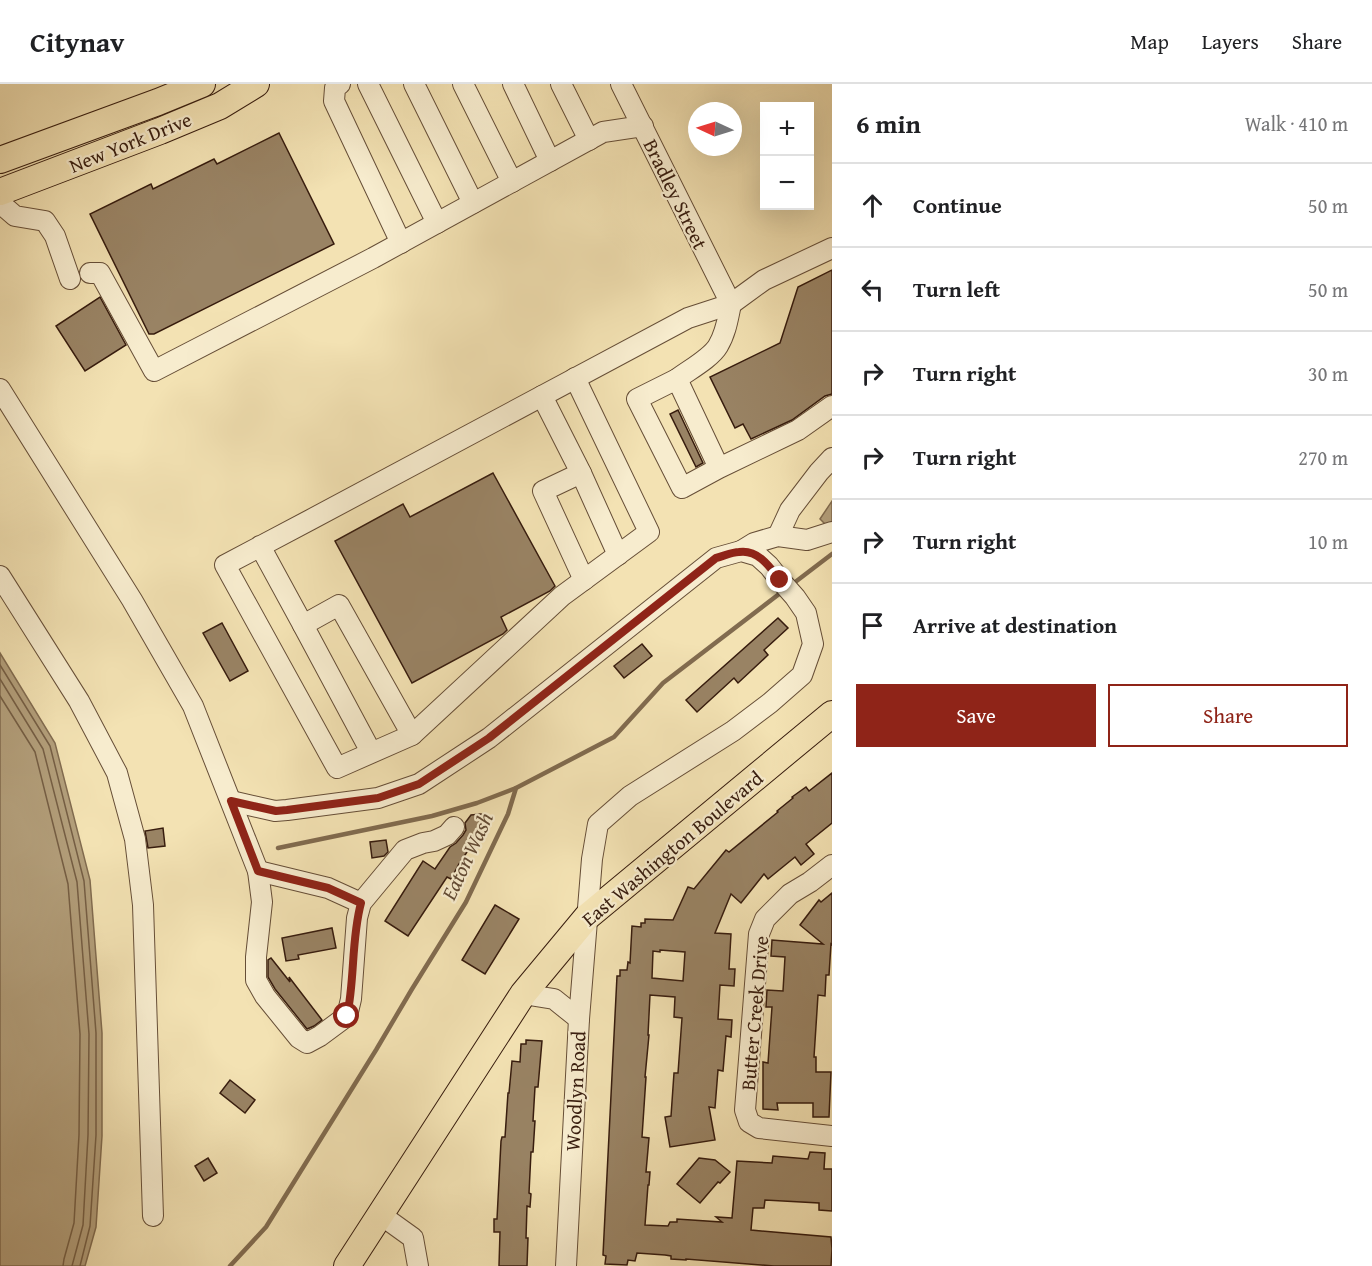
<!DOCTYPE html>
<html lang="en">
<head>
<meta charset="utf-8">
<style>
	body { margin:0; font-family:"Gentium Book Plus",serif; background:#f6f6f6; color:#202124 }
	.controls { position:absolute; right:18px; top:18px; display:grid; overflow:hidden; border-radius:0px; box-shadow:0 6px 24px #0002 }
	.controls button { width:54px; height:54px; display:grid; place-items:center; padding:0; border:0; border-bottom:2px solid #e0e0e0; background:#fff; color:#202124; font:30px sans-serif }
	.compass { position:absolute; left:688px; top:18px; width:54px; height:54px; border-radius:50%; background:#fff; box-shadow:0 6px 24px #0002; rotate:274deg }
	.stop { position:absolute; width:18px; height:18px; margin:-14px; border:4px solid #8f2418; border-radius:50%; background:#fff }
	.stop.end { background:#8f2418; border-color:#fff; box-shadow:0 2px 6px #0008 }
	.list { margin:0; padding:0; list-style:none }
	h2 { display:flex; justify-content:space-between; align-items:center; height:78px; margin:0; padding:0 24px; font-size:26px }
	h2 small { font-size:20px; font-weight:400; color:#757577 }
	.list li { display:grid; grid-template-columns:39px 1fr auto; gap:18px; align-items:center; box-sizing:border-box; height:84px; padding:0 24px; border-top:2px solid #e0e0e0 }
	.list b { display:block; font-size:22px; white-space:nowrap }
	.list em { font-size:20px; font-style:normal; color:#757577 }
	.actions { display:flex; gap:12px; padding:18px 24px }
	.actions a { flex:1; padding:14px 0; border:2px solid #8f2418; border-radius:0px; text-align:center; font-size:21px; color:#8f2418 }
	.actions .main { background:#8f2418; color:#fff }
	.icon { flex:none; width:33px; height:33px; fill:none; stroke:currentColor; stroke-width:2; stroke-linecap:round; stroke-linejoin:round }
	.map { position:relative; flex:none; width:832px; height:1182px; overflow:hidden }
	header { display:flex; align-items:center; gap:36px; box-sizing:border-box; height:84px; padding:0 30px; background:#fff; border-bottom:2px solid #e0e0e0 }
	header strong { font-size:28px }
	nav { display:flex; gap:33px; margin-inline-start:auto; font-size:21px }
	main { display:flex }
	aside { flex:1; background:#fff }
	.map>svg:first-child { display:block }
	.water { fill:#b39f7b; stroke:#816b4f; stroke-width:1.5 }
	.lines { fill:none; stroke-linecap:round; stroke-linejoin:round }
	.shore { stroke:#755e44; stroke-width:1.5 }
	.stream { stroke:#816b4f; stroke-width:4.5 }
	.building { fill:#998364; stroke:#371c0e; stroke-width:1.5; fill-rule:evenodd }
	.minor-casing { stroke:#664e37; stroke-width:22 }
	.major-casing { stroke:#371c0e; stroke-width:28 }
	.minor { stroke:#f7ecce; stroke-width:20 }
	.major { stroke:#f3e2b3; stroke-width:26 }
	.route { stroke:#8f2418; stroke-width:8 }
	.labels { text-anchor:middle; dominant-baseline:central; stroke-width:4.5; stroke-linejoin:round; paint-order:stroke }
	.street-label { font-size:20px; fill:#371c0e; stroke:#f7ecce }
	.water-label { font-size:21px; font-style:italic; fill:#624a34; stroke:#f7ecce }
</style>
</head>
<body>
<header>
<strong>Citynav</strong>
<nav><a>Map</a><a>Layers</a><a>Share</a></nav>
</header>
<main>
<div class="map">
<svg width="832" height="1182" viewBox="0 0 832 1182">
	<rect width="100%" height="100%" fill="#f3e2b3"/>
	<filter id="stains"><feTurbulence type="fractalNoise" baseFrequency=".00333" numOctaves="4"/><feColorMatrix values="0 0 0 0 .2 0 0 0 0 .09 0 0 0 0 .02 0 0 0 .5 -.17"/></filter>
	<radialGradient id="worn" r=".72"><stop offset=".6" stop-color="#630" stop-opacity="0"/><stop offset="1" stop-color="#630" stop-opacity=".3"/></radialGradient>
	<g class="water">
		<polygon points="832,417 832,437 826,441 820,435"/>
		<polygon points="0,569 55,659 90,796 102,949 102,1052 96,1143 85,1182 0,1182"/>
	</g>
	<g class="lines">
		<g class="shore">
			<polyline points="0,581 50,662 84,797 96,949 96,1051 90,1142 80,1182"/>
			<polyline points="0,595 43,665 77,798 89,950 88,1051 83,1141 72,1182"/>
			<polyline points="0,612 35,668 68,800 80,950 79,1051 74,1139 64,1175 63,1182"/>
		</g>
		<g class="stream">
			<polyline points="790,502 832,470"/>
			<polyline points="278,764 432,732 477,719 516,704"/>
			<polyline points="230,1182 266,1143 376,966 412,905 466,818 508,730 516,704 614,653 663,599 783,507"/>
		</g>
	</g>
	<g class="building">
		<polygon points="279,49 334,160 154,250 149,250 90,130 151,100 153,105 214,75 217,80"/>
		<polygon points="832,186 832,310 825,312 792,336 751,355 743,340 735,344 710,293 780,259 798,203"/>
		<polygon points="100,213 126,261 85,287 56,242"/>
		<polygon points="678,326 703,379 696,383 670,330"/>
		<polygon points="493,389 555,502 550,507 501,533 507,546 503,550 412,599 335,457 403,420 410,433"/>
		<polygon points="778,534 788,544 764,566 768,571 738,599 734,594 697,628 686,616"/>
		<polygon points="222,539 248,587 230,597 203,549"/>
		<polygon points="642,560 652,572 624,594 614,582"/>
		<path d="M832,689v50l-26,21 8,10 -13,11 -6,-8 -27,22 -4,-5 -23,29 -10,-9 -16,39 16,1 -2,35h6l-1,17 -14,-1 -2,34 14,1 -1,17 -5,-1 -3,35 -5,-1 -3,38 -6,-1 6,33 -45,7 -5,-30 6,-1 3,-43h4l4,-55 -8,-1 1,-20 -25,-2 -2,40h1l-4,42h1l-4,60 7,1 -3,34h4l-1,13h-1l-3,40 23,1 2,-4h7v-3l45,3 -6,-5 16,1 5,-57 35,2 1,-7 35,3 2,-7 15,1 -1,16h8v42l-13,-1v-7l-54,-3 -1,8h-11l-2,22 80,7 1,12 -1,17h-57l-88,-7v1l-15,-1v-3l-6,-1 -28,-2 -2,8 -7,-1 -1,5 -22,-1 1,-8 -3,-1 14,-279h3v-6h7l1,-8 2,1 2,-37 9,1v-4h4v-4l28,1 15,-33 6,2 32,-39 3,2 49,-40 -1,-1 16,-13 -1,-1 14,-10 3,4zM660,866l25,2 -2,29 -31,-3 1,-27 7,1z"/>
		<polygon points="481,730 487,732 487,738 459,780 451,795 447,793 408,852 385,837 423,777 435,785 450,763 456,759 463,751 466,746 465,739 471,731"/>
		<polygon points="163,744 165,762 148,764 145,747"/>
		<polygon points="386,756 388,768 384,772 372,774 370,758"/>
		<polygon points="832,809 832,861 831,860 829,891 826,891 825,912 818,911 814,973 816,973 816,988 831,988 829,1033 813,1033 813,1019 777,1019 778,1026 763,1025 763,978 768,979 772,923 766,923 767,906 783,907 785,873 771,872 772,856 823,860 800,841 819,816 821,818"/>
		<polygon points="495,821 519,835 485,890 462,876"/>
		<polygon points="332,844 336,864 298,871 299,875 286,877 282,854"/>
		<polygon points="271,874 290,898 289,893 322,936 314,942 307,945 275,905 268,893 268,876"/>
		<polygon points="526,956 542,957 538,1003 535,1003 533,1037 535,1037 533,1068 531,1068 529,1109 531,1110 530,1123 527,1122 526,1154 528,1154 527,1182 499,1182 500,1148 494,1148 494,1135 497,1135 501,1057 502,1053 505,1053 508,1009 509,1009 512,977 520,978 521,960 526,960"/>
		<polygon points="230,996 255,1016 245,1029 220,1009"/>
		<polygon points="208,1074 217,1089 204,1097 195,1082"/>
		<polygon points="699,1074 715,1076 730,1088 720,1099 718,1098 700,1119 677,1100"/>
	</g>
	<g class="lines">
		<defs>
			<g id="minor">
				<polyline points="340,0 335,4 334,17 401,159"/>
				<polyline points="368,0 437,139"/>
				<polyline points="414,0 473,119"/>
				<polyline points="463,0 512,98"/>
				<polyline points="513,0 550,77"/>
				<polyline points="561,0 589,56"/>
				<polyline points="621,0 731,220"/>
				<polyline points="0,119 15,132 45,137 55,152 70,195"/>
				<polyline points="90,189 100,189 154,287 373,174 603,48 643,42"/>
				<path d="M677,295c12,-9 34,-21 41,-33 8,-13 10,-28 13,-42"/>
				<polyline points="0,305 132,516 193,622 258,787 262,818 256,873 256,896 265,912 299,954 307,959 320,952 347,932 351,915 357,834 361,819 405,766 423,759 434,757 447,751 454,743"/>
				<polyline points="542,312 581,389 543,407 584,496"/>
				<polyline points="719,384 677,295 637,315 682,404 719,384 798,346 832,322"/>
				<polyline points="581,389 618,471"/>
				<polyline points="778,452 790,426 819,388 832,374"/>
				<polyline points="260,462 303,541 339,521 412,651 337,684 225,481 310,436 688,234 731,220 764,196 832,164"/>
				<polyline points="741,467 754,459 778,452 807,456 832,448"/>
				<polyline points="0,492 79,617 117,689 135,755 143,821 153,1132"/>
				<polyline points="303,541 371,668"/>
				<polyline points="412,651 562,512 649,448 575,294"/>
				<polyline points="231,717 275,727 287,726 378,714 419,700 489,654 716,474 741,467 758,472 769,482 780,496 795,513 806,529 813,560 802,591 770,619 733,647 630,712 598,740 592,775 579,935 566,1182"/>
				<polyline points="832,781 810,798 790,810 765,835 759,850 745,1026 749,1038 759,1044 832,1052"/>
				<polyline points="258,787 328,804 361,819"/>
				<polyline points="523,910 554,915 579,935"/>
				<polyline points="381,1131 413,1154 418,1182"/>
			</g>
			<g id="major">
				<polyline points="0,76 158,18 202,0"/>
				<polyline points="0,108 160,47 220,22 256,0"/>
				<polyline points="347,1182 523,910 587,833 832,630"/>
			</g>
		</defs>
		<use href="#minor" class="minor-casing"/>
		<use href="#major" class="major-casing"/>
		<use href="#minor" class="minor"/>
		<use href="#major" class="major"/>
	</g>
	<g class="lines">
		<path class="route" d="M347,932c8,-37 4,-76 14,-113l-33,-15 -70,-17 -27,-70 45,10 11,-1 91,-12 41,-14 70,-46 227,-180c8,-2 16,-6 23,-6 19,-3 31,15 41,28"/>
	</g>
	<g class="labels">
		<g class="street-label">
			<text transform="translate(130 58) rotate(-22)">New York Drive</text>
			<text transform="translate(676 110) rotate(64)">Bradley Street</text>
			<text transform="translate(672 764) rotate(-40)">East Washington Boulevard</text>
			<text transform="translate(754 929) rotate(-85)">Butter Creek Drive</text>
			<text transform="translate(575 1007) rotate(-87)">Woodlyn Road</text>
		</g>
		<g class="water-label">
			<text transform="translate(467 772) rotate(-65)">Eaton Wash</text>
		</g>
	</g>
	<rect width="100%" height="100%" filter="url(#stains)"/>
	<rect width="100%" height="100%" fill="url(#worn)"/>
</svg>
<div class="controls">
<button>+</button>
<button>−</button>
</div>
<svg class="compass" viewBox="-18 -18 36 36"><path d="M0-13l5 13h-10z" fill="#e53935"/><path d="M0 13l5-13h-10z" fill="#757577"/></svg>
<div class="stop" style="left:347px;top:932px"></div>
<div class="stop end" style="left:780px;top:496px"></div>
</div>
<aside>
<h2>6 min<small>Walk · 410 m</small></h2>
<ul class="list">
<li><svg class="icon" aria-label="ahead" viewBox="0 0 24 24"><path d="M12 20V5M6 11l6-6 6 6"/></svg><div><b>Continue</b></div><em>50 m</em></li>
<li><svg class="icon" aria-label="left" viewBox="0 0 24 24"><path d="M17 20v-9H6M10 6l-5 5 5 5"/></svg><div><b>Turn left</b></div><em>50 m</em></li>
<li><svg class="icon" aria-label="right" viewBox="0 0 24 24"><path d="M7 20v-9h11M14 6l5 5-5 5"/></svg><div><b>Turn right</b></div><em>30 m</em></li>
<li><svg class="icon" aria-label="right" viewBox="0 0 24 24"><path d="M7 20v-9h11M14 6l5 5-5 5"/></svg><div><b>Turn right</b></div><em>270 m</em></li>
<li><svg class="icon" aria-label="right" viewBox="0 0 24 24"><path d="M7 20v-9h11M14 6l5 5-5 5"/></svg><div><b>Turn right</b></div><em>10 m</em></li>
<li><svg class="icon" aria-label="arrive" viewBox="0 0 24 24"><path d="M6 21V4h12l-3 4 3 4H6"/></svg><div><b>Arrive at destination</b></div></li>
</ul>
<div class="actions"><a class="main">Save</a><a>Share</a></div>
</aside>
</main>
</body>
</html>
